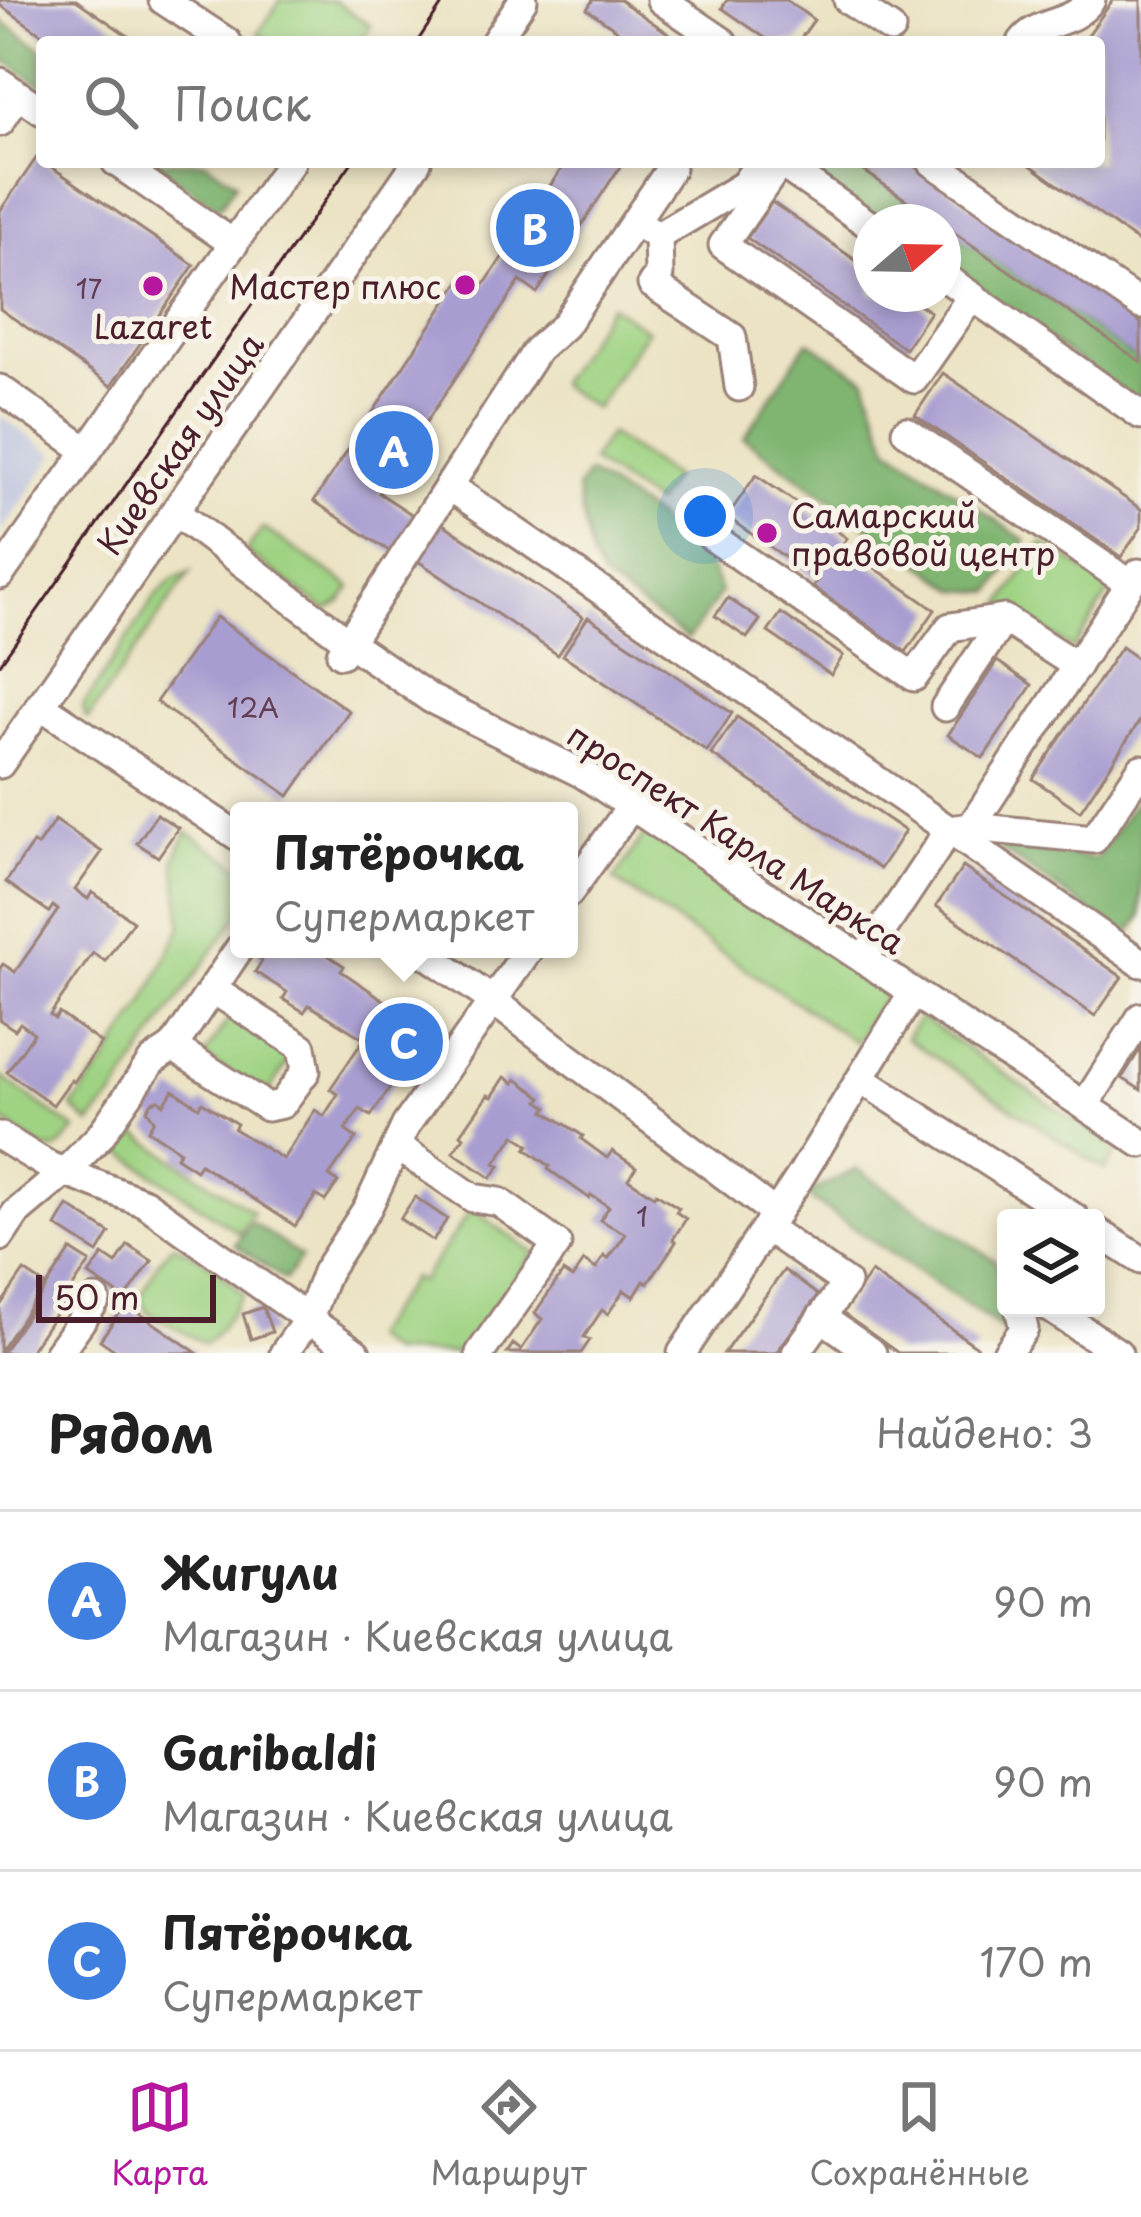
<!DOCTYPE html>
<html lang="ru">
<head>
<meta charset="utf-8">
<style>
	body { margin:0; font-family:"Playpen Sans",sans-serif; background:#f2f2f2; color:#222 }
	.controls { position:absolute; right:36px; bottom:36px; display:grid; overflow:hidden; border-radius:12px; box-shadow:0 6px 18px #0003 }
	.controls button { width:108px; height:108px; display:grid; place-items:center; padding:0; border:0; border-bottom:3px solid #e0e0e0; background:#fff; color:#222; font:60px sans-serif }
	.compass { position:absolute; left:853px; top:204px; width:108px; height:108px; border-radius:50%; background:#fff; box-shadow:0 6px 18px #0003; rotate:70deg }
	.scale { position:absolute; left:36px; bottom:30px; width:180px; box-sizing:border-box; padding-left:12px; border:6px solid #4a1f2b; border-top:0; font-size:33px; line-height:42px; white-space:nowrap; color:#4a1f2b; -webkit-text-stroke:9px #f7f3e8; paint-order:stroke }
	.you { position:absolute; left:705px; top:516px; width:42px; height:42px; margin:-30px; border:9px solid #fff; border-radius:50%; background:#1a73e8; box-shadow:0 0 0 18px #1a73e833 }
	.badge { display:grid; place-items:center; width:78px; height:78px; border-radius:50%; background:#b5179e; color:#fff; font-size:39px; font-weight:700 }
	.pin { position:absolute; translate:-50% -50%; border:6px solid #fff; box-shadow:0 3px 12px #0006 }
	.popup { position:absolute; left:230px; top:802px; width:348px; height:156px; box-sizing:border-box; display:grid; place-content:center; border-radius:12px; background:#fff; filter:drop-shadow(0 3px 9px #0005); font-size:39px; white-space:nowrap; color:#767676 }
	.popup b { font-size:45px; color:#222 }
	.popup::after { content:''; position:absolute; left:50%; top:100%; margin-left:-24px; border:24px solid transparent; border-top-color:#fff }
	.list { margin:0; padding:0; list-style:none }
	h2 { display:flex; justify-content:space-between; align-items:center; height:156px; margin:0; padding:0 48px; font-size:51px }
	h2 small { font-size:39px; font-weight:400; color:#767676 }
	.list li { display:grid; grid-template-columns:78px 1fr auto; gap:36px; align-items:center; box-sizing:border-box; height:180px; padding:0 48px; border-top:3px solid #e0e0e0 }
	.list b { display:block; font-size:45px; white-space:nowrap }
	.list p { margin:0; font-size:39px; white-space:nowrap; color:#767676 }
	.list em { font-size:39px; font-style:normal; color:#767676 }
	.icon { flex:none; width:66px; height:66px; fill:none; stroke:currentColor; stroke-width:2; stroke-linecap:round; stroke-linejoin:round }
	.map { position:relative; flex:none; width:1141px; height:1353px; overflow:hidden }
	.search { position:absolute; background:#fff; box-shadow:0 6px 18px #0003; left:36px; right:36px; top:36px; height:132px; display:flex; align-items:center; gap:30px; box-sizing:border-box; padding:0 42px; border-radius:12px; color:#767676; font-size:45px }
	.sheet { height:696px; background:#fff }
	nav { display:flex; justify-content:space-around; align-items:center; box-sizing:border-box; height:168px; border-top:3px solid #e0e0e0; background:#fff; font-size:33px; color:#767676 }
	nav a { display:grid; justify-items:center; gap:6px }
	nav .on { color:#b5179e }
	.map>svg:first-child { display:block }
	.industrial { fill:#bcc3de }
	.green { fill:#9fd383; stroke:#747957; stroke-width:3 }
	.forest { fill:#7fb571; stroke:#646a4e; stroke-width:3 }
	.building { fill:#a89dd0 }
	.lines { fill:none; stroke-linecap:round; stroke-linejoin:round }
	.minor-casing { stroke:#9a8177; stroke-width:33 }
	.minor { stroke:#fff; stroke-width:27 }
	.tram { stroke:#4a1f2b; stroke-width:3 }
	.poi-dot { fill:#b5179e; stroke:#f7f3e8; stroke-width:4.5 }
	.labels { text-anchor:middle; dominant-baseline:central; stroke-width:10; stroke-linejoin:round; paint-order:stroke }
	.number-label { font-size:27px; fill:#623e54 }
	.poi-label { font-size:33px; fill:#4a1f2b; stroke:#f7f3e8; text-anchor:end }
	.street-label { font-size:33px; fill:#4a1f2b; stroke:#f7f3e8 }
</style>
</head>
<body>
<div class="map">
<svg width="1141" height="1353" viewBox="0 0 1141 1353">
	<rect width="100%" height="100%" fill="#f7f3e8"/>
	<filter id="ink" filterUnits="userSpaceOnUse"><feTurbulence type="fractalNoise" baseFrequency=".00833" numOctaves="2"/><feDisplacementMap in="SourceGraphic" scale="24" xChannelSelector="R" yChannelSelector="G"/><feConvolveMatrix kernelMatrix="1 2 1 2 8 2 1 2 1" color-interpolation-filters="sRGB"/></filter>
	<filter id="wash" filterUnits="userSpaceOnUse"><feTurbulence type="fractalNoise" baseFrequency=".004" numOctaves="4" result="noise"/><feDisplacementMap in="SourceGraphic" scale="48" xChannelSelector="R" yChannelSelector="G"/><feGaussianBlur stdDeviation="2.7" result="paint"/><feColorMatrix in="noise" values="0 0 0 0 0 0 0 0 0 0 0 0 0 0 0 0 0 1.4 0 .05"/><feComposite in="paint" operator="in"/></filter>
	<g filter="url(#wash)">
		<rect width="100%" height="100%" fill="#ebe3c3"/>
		<polygon class="industrial" points="0,416 55,454 0,534"/>
		<g class="green">
			<polygon points="281,0 333,0 371,26 360,42 271,42 258,33"/>
			<polygon points="610,305 647,330 595,409 558,384"/>
			<polygon points="609,434 673,477 655,504 591,461"/>
			<polygon points="263,528 351,587 341,602 326,610 246,552"/>
			<polygon points="1043,543 1112,588 1073,649 1003,603"/>
			<polygon points="190,572 88,719 85,717 83,706 156,596 173,579"/>
			<polygon points="187,832 239,866 239,914 166,1017 116,1094 90,1124 72,1107 107,1062 145,1001 182,926 175,858"/>
			<polygon points="646,832 887,994 855,1042 614,880"/>
			<polygon points="232,1014 293,1054 266,1096 204,1056"/>
			<polygon points="920,1017 1118,1150 1105,1170 906,1038"/>
			<polygon points="0,1076 76,1130 56,1150 42,1149 0,1118"/>
			<polygon points="125,1126 253,1212 239,1233 122,1152 118,1136"/>
			<polygon points="472,1209 534,1253 464,1353 390,1353 369,1338 412,1278 420,1282"/>
			<path d="M172,1245c29,10 51,27 71,50l-23,34 -15,15 -56,-31 -9,-15 17,-34z"/>
		</g>
		<g class="forest">
			<polygon points="0,20 42,49 42,86 0,57"/>
			<polygon points="152,162 206,162 236,183 219,208"/>
			<polygon points="791,162 851,162 938,222 877,222"/>
			<polygon points="943,225 1141,362 1141,404 943,267"/>
			<polygon points="808,341 866,379 889,447 1026,541 992,592 958,590 744,438"/>
			<polygon points="588,473 656,517 672,537 704,554 721,592 688,639 603,579 591,557 577,489"/>
			<polygon points="1141,792 1141,917 1127,937 994,845 1096,859"/>
			<polygon points="857,1169 996,1261 1010,1321 1003,1330 805,1195"/>
			<polygon points="251,1222 301,1257 285,1280 235,1245"/>
		</g>
		<g id="blocks">
			<g class="building">
				<polygon points="0,0 76,0 137,42 53,42 0,5"/>
				<polygon points="593,0 620,0 681,42 634,42 587,9"/>
				<polygon points="727,0 786,0 814,20 798,42 771,42 722,8"/>
				<polygon points="1113,0 1141,0 1141,244 1026,162 1099,162 1099,42 1083,42"/>
				<polygon points="37,157 194,265 111,386 0,309 0,211"/>
				<polygon points="566,162 623,162 537,293 520,281 379,493 419,519 395,555 314,501 466,272 484,285"/>
				<polygon points="851,162 909,162 1141,323 1141,362 943,225 943,222 938,222"/>
				<polygon points="772,202 871,271 871,294 904,294 930,312 905,349 747,238"/>
				<polygon points="943,373 1141,509 1141,528 1121,557 915,415"/>
				<polygon points="756,475 847,538 842,545 935,610 906,652 813,587 818,580 727,517"/>
				<polygon points="437,520 583,617 558,655 412,557"/>
				<polygon points="728,598 760,620 747,638 715,616"/>
				<polygon points="781,613 843,656 831,675 768,632"/>
				<polygon points="216,617 349,711 289,796 156,702"/>
				<polygon points="588,617 732,713 707,751 563,655"/>
				<polygon points="1121,647 1141,661 1141,719 1080,811 1033,779"/>
				<polygon points="997,661 1032,685 983,758 948,735"/>
				<polygon points="737,717 905,831 880,869 711,754"/>
				<polygon points="157,814 178,828 158,857 137,843"/>
				<polygon points="55,820 102,852 75,890 88,899 92,892 133,921 105,961 93,953 50,1015 55,1019 59,1013 101,1043 74,1082 71,1080 53,1105 7,1072 34,1033 20,1023 15,1030 0,1020 0,968 3,964 15,972 58,910 53,906 49,912 6,882 33,843 37,846"/>
				<polygon points="963,867 1122,977 1095,1016 936,906"/>
				<polygon points="257,949 319,949 344,966 341,971 428,1030 424,1036 434,1042 425,1056 415,1049 410,1058 417,1062 404,1081 397,1077 371,1116 360,1109 345,1130 356,1138 329,1176 338,1182 325,1201 316,1195 295,1226 200,1164 196,1170 176,1157 180,1151 148,1130 154,1120 147,1110 152,1102 159,1100 164,1104 173,1090 199,1107 202,1102 237,1124 234,1129 283,1159 315,1110 324,1116 338,1094 330,1089 364,1039 309,1005 304,1012 283,999 287,992 255,972 262,961 258,958"/>
				<polygon points="1141,1048 1141,1090 1122,1078"/>
				<polygon points="505,1077 514,1083 516,1079 542,1097 539,1101 548,1107 545,1111 583,1136 581,1139 607,1158 612,1151 636,1167 628,1179 654,1196 656,1193 679,1208 676,1212 686,1219 673,1239 676,1242 648,1283 644,1281 634,1297 624,1290 608,1314 602,1310 584,1337 590,1340 581,1353 507,1353 513,1344 521,1350 542,1319 535,1313 563,1272 572,1278 584,1261 596,1269 604,1256 608,1259 626,1234 600,1220 609,1207 591,1195 589,1198 548,1169 550,1166 526,1149 529,1145 515,1135 495,1163 500,1166 491,1178 453,1152 464,1137 461,1134 488,1095 492,1097"/>
				<polygon points="415,1197 447,1219 433,1241 400,1219"/>
				<polygon points="68,1206 110,1233 98,1253 56,1226"/>
				<polygon points="128,1245 152,1261 125,1299 89,1275 103,1255 116,1264"/>
				<polygon points="71,1250 90,1262 29,1353 2,1353"/>
				<polygon points="784,1270 818,1295 801,1319 776,1353 724,1353"/>
				<polygon points="24,1271 45,1285 0,1351 0,1306"/>
				<polygon points="871,1272 977,1347 973,1353 898,1353 842,1313"/>
				<polygon points="126,1304 197,1353 119,1353 100,1340"/>
				<polygon points="263,1307 272,1332 251,1339 243,1314"/>
			</g>
		</g>
	</g>
	<g filter="url(#ink)">
		<use href="#blocks" fill-opacity="0" stroke="#9a8177" stroke-width="3"/>
		<g class="lines">
			<defs>
				<g id="minor">
					<polyline points="163,0 227,42"/>
					<polyline points="661,0 723,42"/>
					<polyline points="848,0 891,29"/>
					<polyline points="495,42 523,0"/>
					<path d="M1022,42c16,-23 49,-15 69,-42"/>
					<polyline points="0,82 42,111"/>
					<polyline points="0,122 18,95"/>
					<polyline points="116,162 234,244"/>
					<polyline points="932,162 1141,305"/>
					<polyline points="671,168 564,326 537,350 449,486 949,830 863,959"/>
					<polyline points="871,226 780,163 723,245 914,379 972,296"/>
					<polyline points="643,227 658,236 744,185 760,162"/>
					<polyline points="658,236 659,275 652,284 732,337 739,387"/>
					<polyline points="943,276 1141,415"/>
					<polyline points="0,389 86,450"/>
					<polyline points="906,431 1130,584 1139,573"/>
					<polyline points="175,512 350,643 431,699 583,774 1141,1143"/>
					<polyline points="711,536 914,677 950,627 1004,619 1077,666"/>
					<polyline points="0,575 291,162"/>
					<polyline points="1130,584 971,827 949,830 1141,963"/>
					<polyline points="341,654 449,486"/>
					<polyline points="40,705 239,837"/>
					<polyline points="945,707 1004,619"/>
					<polyline points="0,764 417,162"/>
					<polyline points="971,827 1094,839 1141,769"/>
					<polyline points="569,893 632,805"/>
					<polyline points="419,949 492,1000 776,1214"/>
					<polyline points="173,1047 267,1107 282,1104 306,1071 302,1047 212,989"/>
					<polyline points="861,1079 1075,1218"/>
					<polyline points="1085,1105 1141,1017"/>
					<polyline points="0,1136 49,1166 145,1203 356,1353"/>
					<polyline points="397,1146 473,1198 499,1202 557,1244 480,1353"/>
					<polyline points="767,1228 846,1283 796,1353"/>
					<polyline points="1096,1231 1141,1260"/>
					<polyline points="0,1237 16,1213 66,1171 100,1136 152,1061 173,1047 239,949"/>
					<polyline points="1050,1308 1118,1353"/>
					<polyline points="821,1317 872,1353"/>
					<polyline points="58,1353 96,1300"/>
					<polyline points="284,1353 309,1318 326,1272 368,1207 406,1125 529,949"/>
					<polyline points="682,1353 798,1180 913,993"/>
					<polyline points="1007,1353 1024,1329 1019,1308"/>
				</g>
			</defs>
			<use href="#minor" class="minor-casing"/>
			<use href="#minor" class="minor"/>
			<g class="tram">
				<polyline points="417,42 445,0"/>
				<polyline points="0,664 352,162"/>
			</g>
		</g>
	</g>
	<g class="poi-dot">
		<circle cx="465" cy="285" r="12"/>
		<circle cx="153" cy="286" r="12"/>
		<circle cx="767" cy="533" r="12"/>
	</g>
	<g class="labels">
		<g class="number-label">
			<text x="89" y="287">17</text>
			<text x="253" y="706">12А</text>
			<text x="642" y="1215">1</text>
		</g>
		<g class="poi-label">
			<text x="441" y="285">Мастер плюс</text>
			<text x="153" y="325" text-anchor="middle">Lazaret</text>
			<text x="791" y="514" text-anchor="start">Самарский<tspan x="791" dy="38">правовой центр</tspan></text>
		</g>
		<g class="street-label">
			<text transform="translate(179 443) rotate(-55)">Киевская улица</text>
			<text transform="translate(737 837) rotate(33)">проспект Карла Маркса</text>
		</g>
	</g>
</svg>
<div class="controls">
<button><svg class="icon" aria-label="layers" viewBox="0 0 24 24"><path d="M12 4l9 5-9 5-9-5zM3 14l9 5 9-5"/></svg></button>
</div>
<svg class="compass" viewBox="-18 -18 36 36"><path d="M0-13l5 13h-10z" fill="#e53935"/><path d="M0 13l5-13h-10z" fill="#767676"/></svg>
<div class="scale">50 m</div>
<div class="you"></div>
<div class="pin badge" style="left:394px;top:450px;background:#3f7fe0">A</div>
<div class="pin badge" style="left:535px;top:228px;background:#3f7fe0">B</div>
<div class="pin badge" style="left:404px;top:1042px;background:#3f7fe0">C</div>
<div class="popup"><b>Пятёрочка</b>Супермаркет</div>
<div class="search"><svg class="icon" aria-label="search" viewBox="0 0 24 24"><circle cx="10" cy="10" r="6"/><path d="M15 15l6 6"/></svg>Поиск</div>
</div>
<section class="sheet">
<h2>Рядом<small>Найдено: 3</small></h2>
<ul class="list">
<li><span class="badge" style="background:#3f7fe0">A</span><div><b>Жигули</b><p>Магазин · Киевская улица</p></div><em>90 m</em></li>
<li><span class="badge" style="background:#3f7fe0">B</span><div><b>Garibaldi</b><p>Магазин · Киевская улица</p></div><em>90 m</em></li>
<li><span class="badge" style="background:#3f7fe0">C</span><div><b>Пятёрочка</b><p>Супермаркет</p></div><em>170 m</em></li>
</ul>
</section>
<nav>
<a class="on"><svg class="icon" aria-label="map" viewBox="0 0 24 24"><path d="M3 6l6-2 6 2 6-2v14l-6 2-6-2-6 2zM9 4v14M15 6v14"/></svg>Карта</a>
<a><svg class="icon" aria-label="directions" viewBox="0 0 24 24"><path d="M12 3l9 9-9 9-9-9zM9 14v-3h6M13 9l2 2-2 2"/></svg>Маршрут</a>
<a><svg class="icon" aria-label="saved" viewBox="0 0 24 24"><path d="M7 4h10v16l-5-4-5 4z"/></svg>Сохранённые</a>
</nav>
</body>
</html>
